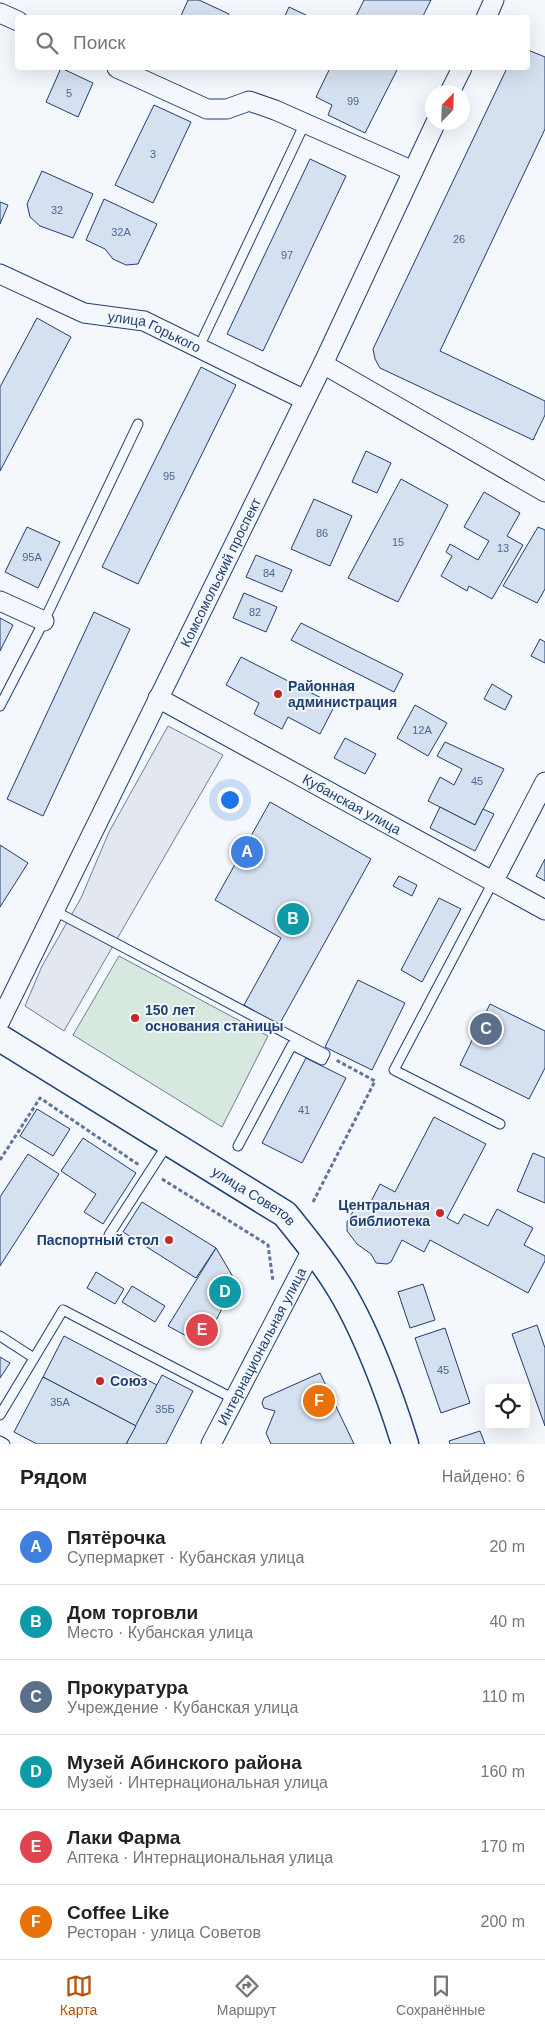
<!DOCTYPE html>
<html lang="ru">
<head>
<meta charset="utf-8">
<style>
	body { margin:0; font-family:Arial,sans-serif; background:#f2f2f2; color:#222 }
	.controls { position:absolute; right:15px; bottom:15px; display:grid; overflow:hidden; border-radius:5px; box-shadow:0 5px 20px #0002 }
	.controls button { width:45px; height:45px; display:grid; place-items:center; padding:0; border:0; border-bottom:1px solid #e0e0e0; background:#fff; color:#222; font:25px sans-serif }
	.compass { position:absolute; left:425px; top:85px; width:45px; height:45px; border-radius:50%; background:#fff; box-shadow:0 5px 20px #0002; rotate:23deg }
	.you { position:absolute; left:229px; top:799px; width:18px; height:18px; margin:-12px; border:4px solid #fff; border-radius:50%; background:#1a73e8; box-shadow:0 0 0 8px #1a73e833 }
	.badge { display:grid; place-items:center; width:32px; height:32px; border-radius:50%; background:#b45309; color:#fff; font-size:16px; font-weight:700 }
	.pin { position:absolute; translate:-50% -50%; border:2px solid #fff; box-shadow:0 1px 5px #0006 }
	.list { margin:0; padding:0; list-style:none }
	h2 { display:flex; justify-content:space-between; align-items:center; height:65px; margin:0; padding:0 20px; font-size:21px }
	h2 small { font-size:16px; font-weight:400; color:#767676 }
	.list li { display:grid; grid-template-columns:32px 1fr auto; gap:15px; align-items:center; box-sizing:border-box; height:75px; padding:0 20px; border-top:1px solid #e0e0e0 }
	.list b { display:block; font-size:19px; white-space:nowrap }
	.list p { margin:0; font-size:16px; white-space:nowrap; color:#767676 }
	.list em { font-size:16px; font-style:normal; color:#767676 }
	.icon { flex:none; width:28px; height:28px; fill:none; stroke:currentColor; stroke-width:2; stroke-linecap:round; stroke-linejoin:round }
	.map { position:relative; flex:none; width:545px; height:1444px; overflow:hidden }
	.search { position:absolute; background:#fff; box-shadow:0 5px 20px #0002; left:15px; right:15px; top:15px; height:55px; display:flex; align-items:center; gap:12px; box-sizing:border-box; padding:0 18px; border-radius:5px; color:#767676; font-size:19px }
	.sheet { height:515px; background:#fff }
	nav { display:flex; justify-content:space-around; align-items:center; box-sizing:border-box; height:70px; border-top:1px solid #e0e0e0; background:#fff; font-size:14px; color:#767676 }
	nav a { display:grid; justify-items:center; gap:2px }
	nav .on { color:#b45309 }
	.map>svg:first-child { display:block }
	.green { fill:#d7e8df; stroke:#687fa3 }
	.parking { fill:#e3e8f0; stroke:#687fa3 }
	.building { fill:#d5e0f0; stroke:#1d3f73 }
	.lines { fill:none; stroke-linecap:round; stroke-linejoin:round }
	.lane-casing { stroke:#1d3f73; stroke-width:11 }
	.street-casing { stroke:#1d3f73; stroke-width:21 }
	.secondary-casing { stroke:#1d3f73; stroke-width:29 }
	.path { stroke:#5e769c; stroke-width:3; stroke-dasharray:4 2.5; stroke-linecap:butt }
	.lane { stroke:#f4f7fb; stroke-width:9 }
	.street { stroke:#f4f7fb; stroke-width:19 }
	.secondary { stroke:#f4f7fb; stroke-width:26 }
	.poi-dot { fill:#c62828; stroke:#f4f7fb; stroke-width:2 }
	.labels { text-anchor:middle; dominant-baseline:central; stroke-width:4; stroke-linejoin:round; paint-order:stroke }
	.number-label { font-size:11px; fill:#4b6792 }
	.street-label { font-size:14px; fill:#1d3f73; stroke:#f4f7fb }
	.poi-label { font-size:14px; font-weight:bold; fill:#1d3f73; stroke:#f4f7fb; text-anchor:start }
</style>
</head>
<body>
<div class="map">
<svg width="545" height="1444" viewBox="0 0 545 1444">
	<rect width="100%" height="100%" fill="#f4f7fb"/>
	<polygon class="green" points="119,956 268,1036 222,1127 73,1035"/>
	<polygon class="parking" points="168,726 223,755 64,1031 25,1006 42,966 81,898 109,832"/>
	<g class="building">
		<polygon points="188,0 199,0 229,14 227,18 180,18"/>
		<polygon points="364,0 431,0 422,18 355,18"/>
		<polygon points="289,7 306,15 305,18 284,18"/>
		<polygon points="528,50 545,57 545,129 440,351 545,401 545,415 533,440 380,368 375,359 373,349 507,68 528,68"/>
		<polygon points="61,68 93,83 78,117 46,102"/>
		<polygon points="330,68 398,68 365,133 328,115 332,105 316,97"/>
		<polygon points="154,105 191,122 153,203 115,185"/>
		<polygon points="310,159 346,176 263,351 227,334"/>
		<polygon points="42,171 93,194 73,238 40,226 30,217 27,204"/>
		<polygon points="104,199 157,224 138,264 126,265 113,259 105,249 86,240"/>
		<polygon points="0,202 8,205 0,224"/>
		<polygon points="37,318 71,337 0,471 0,387"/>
		<polygon points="201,367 236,385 138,584 102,567"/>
		<polygon points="366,451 391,463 377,493 352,482"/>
		<polygon points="401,479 448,505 398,602 348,578"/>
		<polygon points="484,492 520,513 507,536 523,545 492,599 469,586 467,591 441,576 452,556 446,552 450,544 478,560 489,541 464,527"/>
		<polygon points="314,499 352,516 330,566 291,549"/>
		<polygon points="27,527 60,542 38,588 5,572"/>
		<polygon points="538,527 545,530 545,589 537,603 503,586"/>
		<polygon points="256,555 292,570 282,592 246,577"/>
		<polygon points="244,593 277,607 266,632 233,618"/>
		<polygon points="94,612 130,629 43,816 7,799"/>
		<polygon points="0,618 13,625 0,651"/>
		<polygon points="301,623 403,674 394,692 291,640"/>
		<polygon points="540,639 545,642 545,663 531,656"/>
		<polygon points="241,657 335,705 320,734 288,717 282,729 254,714 259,703 226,685"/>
		<polygon points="492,684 512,696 505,710 484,699"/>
		<polygon points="415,705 447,723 428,756 397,738"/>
		<polygon points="345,738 376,754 365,774 334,758"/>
		<polygon points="445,742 504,769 475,825 428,801 440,777 454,785 462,769 437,756"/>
		<polygon points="270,802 371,859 279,1025 244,1005 281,938 215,900"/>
		<polygon points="440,807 475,825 483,809 494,814 475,851 430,828"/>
		<polygon points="0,845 28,863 0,907"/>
		<polygon points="545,859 545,881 536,876"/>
		<polygon points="399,876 417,885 412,896 393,886"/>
		<polygon points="439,898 461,909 422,982 401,970"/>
		<polygon points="358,980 405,1003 372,1070 325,1047"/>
		<polygon points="490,1004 545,1031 545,1068 529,1099 460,1065"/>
		<polygon points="306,1058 346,1078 302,1163 262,1143"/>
		<polygon points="37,1109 70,1129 53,1156 20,1136"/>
		<polygon points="434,1117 486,1144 447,1218 458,1224 464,1214 488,1226 497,1209 533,1228 524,1245 545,1256 545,1261 528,1293 430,1240 424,1252 402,1240 391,1262 387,1264 376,1263 371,1254 357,1244 347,1231 347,1222 356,1206 366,1211 380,1184 395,1192"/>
		<polygon points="83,1138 136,1173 103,1224 84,1212 96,1194 61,1171"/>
		<polygon points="533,1153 545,1158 545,1203 517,1191"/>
		<polygon points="28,1154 59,1174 0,1266 0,1197"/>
		<polygon points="142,1202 216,1248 196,1278 123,1232"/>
		<polygon points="216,1248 236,1282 203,1345 168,1326"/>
		<polygon points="96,1272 124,1289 115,1304 87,1288"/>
		<polygon points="423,1284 435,1320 410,1328 398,1292"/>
		<polygon points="132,1286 165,1306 155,1322 122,1302"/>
		<polygon points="537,1325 545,1348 545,1426 512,1334"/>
		<polygon points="445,1328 470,1403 441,1413 415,1338"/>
		<polygon points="64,1336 157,1385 136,1426 43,1377"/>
		<polygon points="0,1357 10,1363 0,1378"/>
		<polygon points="320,1373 354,1444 271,1444 266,1433 275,1411 264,1408 262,1403 264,1398"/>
		<polygon points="162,1375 193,1391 166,1444 126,1444"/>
		<polygon points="43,1377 136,1426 126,1444 37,1444 14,1432"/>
		<polygon points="480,1431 485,1444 450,1444 449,1441"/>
	</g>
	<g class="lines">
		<defs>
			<g id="lane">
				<polyline points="198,349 305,123"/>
				<polyline points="0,706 44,621 138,424"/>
				<polyline points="493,882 394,1070 500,1124"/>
				<polyline points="53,910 325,1054 322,1060 292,1045 238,1146"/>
				<polyline points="109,1235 167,1145"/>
				<polyline points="0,1336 34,1358"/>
				<polyline points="0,1415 63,1310 234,1399"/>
				<polyline points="0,1441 5,1444"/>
			</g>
			<g id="street">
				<polyline points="0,13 18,21"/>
				<polyline points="486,18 494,0"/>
				<polyline points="117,68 207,109 227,109 249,101 275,110 413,171"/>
				<polyline points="450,92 462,68"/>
				<path id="s1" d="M0,274l84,39 60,8 161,79"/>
				<polyline points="323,364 545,492"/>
				<polyline points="0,601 44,621"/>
				<path id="s2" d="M158,698l387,212"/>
				<polyline points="493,882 545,782"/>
				<path id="s3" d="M0,1021l323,-657 113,-242"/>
				<path id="s4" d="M211,1444l102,-196"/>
			</g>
			<g id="secondary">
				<path id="s5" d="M0,1038l285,176c18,22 36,44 51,68 28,43 54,113 69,162"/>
			</g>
		</defs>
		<use href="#lane" class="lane-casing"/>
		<use href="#street" class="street-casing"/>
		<use href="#secondary" class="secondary-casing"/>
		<g class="path">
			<polyline points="0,1160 40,1098 139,1165"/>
			<polyline points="162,1179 268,1245 273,1281"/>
			<polyline points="313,1202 375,1081 336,1060"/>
		</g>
		<use href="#lane" class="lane"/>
		<use href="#street" class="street"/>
		<use href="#secondary" class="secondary"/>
	</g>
	<g class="poi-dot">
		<circle cx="278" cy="694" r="5"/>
		<circle cx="135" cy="1018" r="5"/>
		<circle cx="440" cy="1213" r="5"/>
		<circle cx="169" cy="1240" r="5"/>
		<circle cx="100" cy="1381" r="5"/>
	</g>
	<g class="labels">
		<g class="number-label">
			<text x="69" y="93">5</text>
			<text x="353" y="101">99</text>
			<text x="153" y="154">3</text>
			<text x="57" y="210">32</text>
			<text x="121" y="232">32А</text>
			<text x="459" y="239">26</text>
			<text x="287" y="255">97</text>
			<text x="169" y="476">95</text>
			<text x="322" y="533">86</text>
			<text x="398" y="542">15</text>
			<text x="503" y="548">13</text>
			<text x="32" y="557">95А</text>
			<text x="269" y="573">84</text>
			<text x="255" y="612">82</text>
			<text x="422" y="730">12А</text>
			<text x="477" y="781">45</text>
			<text x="304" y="1110">41</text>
			<text x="443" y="1370">45</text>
			<text x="60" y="1402">35А</text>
			<text x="165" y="1409">35Б</text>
		</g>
		<g class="street-label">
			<text stroke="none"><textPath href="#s1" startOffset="166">улица Горького</textPath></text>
			<text stroke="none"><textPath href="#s3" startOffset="500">Комсомольский проспект</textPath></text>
			<text stroke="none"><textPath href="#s2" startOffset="221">Кубанская улица</textPath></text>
			<text stroke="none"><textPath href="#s5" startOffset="299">улица Советов</textPath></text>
			<text stroke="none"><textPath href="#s4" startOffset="110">Интернациональная улица</textPath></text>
		</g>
		<g class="poi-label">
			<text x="288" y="686">Районная<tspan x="288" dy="16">администрация</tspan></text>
			<text x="145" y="1010">150 лет<tspan x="145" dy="16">основания станицы</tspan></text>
			<text x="430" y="1205" text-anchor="end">Центральная<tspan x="430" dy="16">библиотека</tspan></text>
			<text x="159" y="1240" text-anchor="end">Паспортный стол</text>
			<text x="110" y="1381">Союз</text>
		</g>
	</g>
</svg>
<div class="controls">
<button><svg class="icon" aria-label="locate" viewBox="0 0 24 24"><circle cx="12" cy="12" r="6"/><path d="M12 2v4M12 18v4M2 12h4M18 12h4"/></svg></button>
</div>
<svg class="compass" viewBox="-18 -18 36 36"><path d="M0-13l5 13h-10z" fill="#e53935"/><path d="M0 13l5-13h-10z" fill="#767676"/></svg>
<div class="you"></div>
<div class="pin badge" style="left:247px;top:852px;background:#3f7fe0">A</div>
<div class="pin badge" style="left:293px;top:919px;background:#0f9aa8">B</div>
<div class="pin badge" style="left:486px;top:1029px;background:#5c6f8a">C</div>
<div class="pin badge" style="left:225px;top:1292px;background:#0f9aa8">D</div>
<div class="pin badge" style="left:202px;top:1330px;background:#e0444e">E</div>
<div class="pin badge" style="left:319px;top:1401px;background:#e8710a">F</div>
<div class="search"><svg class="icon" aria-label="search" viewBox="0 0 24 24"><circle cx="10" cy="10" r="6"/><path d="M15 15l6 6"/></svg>Поиск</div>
</div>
<section class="sheet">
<h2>Рядом<small>Найдено: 6</small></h2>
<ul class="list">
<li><span class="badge" style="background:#3f7fe0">A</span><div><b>Пятёрочка</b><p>Супермаркет · Кубанская улица</p></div><em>20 m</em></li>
<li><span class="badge" style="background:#0f9aa8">B</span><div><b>Дом торговли</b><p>Место · Кубанская улица</p></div><em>40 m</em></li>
<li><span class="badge" style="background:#5c6f8a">C</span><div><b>Прокуратура</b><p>Учреждение · Кубанская улица</p></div><em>110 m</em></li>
<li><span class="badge" style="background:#0f9aa8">D</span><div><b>Музей Абинского района</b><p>Музей · Интернациональная улица</p></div><em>160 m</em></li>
<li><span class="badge" style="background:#e0444e">E</span><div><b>Лаки Фарма</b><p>Аптека · Интернациональная улица</p></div><em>170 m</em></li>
<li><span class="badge" style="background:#e8710a">F</span><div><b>Coffee Like</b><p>Ресторан · улица Советов</p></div><em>200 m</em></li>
</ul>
</section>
<nav>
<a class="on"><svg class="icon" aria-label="map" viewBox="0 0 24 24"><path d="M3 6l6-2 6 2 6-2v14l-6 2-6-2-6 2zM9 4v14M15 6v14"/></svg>Карта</a>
<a><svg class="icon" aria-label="directions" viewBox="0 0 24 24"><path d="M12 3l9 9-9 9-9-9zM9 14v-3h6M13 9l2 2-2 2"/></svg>Маршрут</a>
<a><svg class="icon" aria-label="saved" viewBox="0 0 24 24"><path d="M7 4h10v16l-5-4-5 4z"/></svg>Сохранённые</a>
</nav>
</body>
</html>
